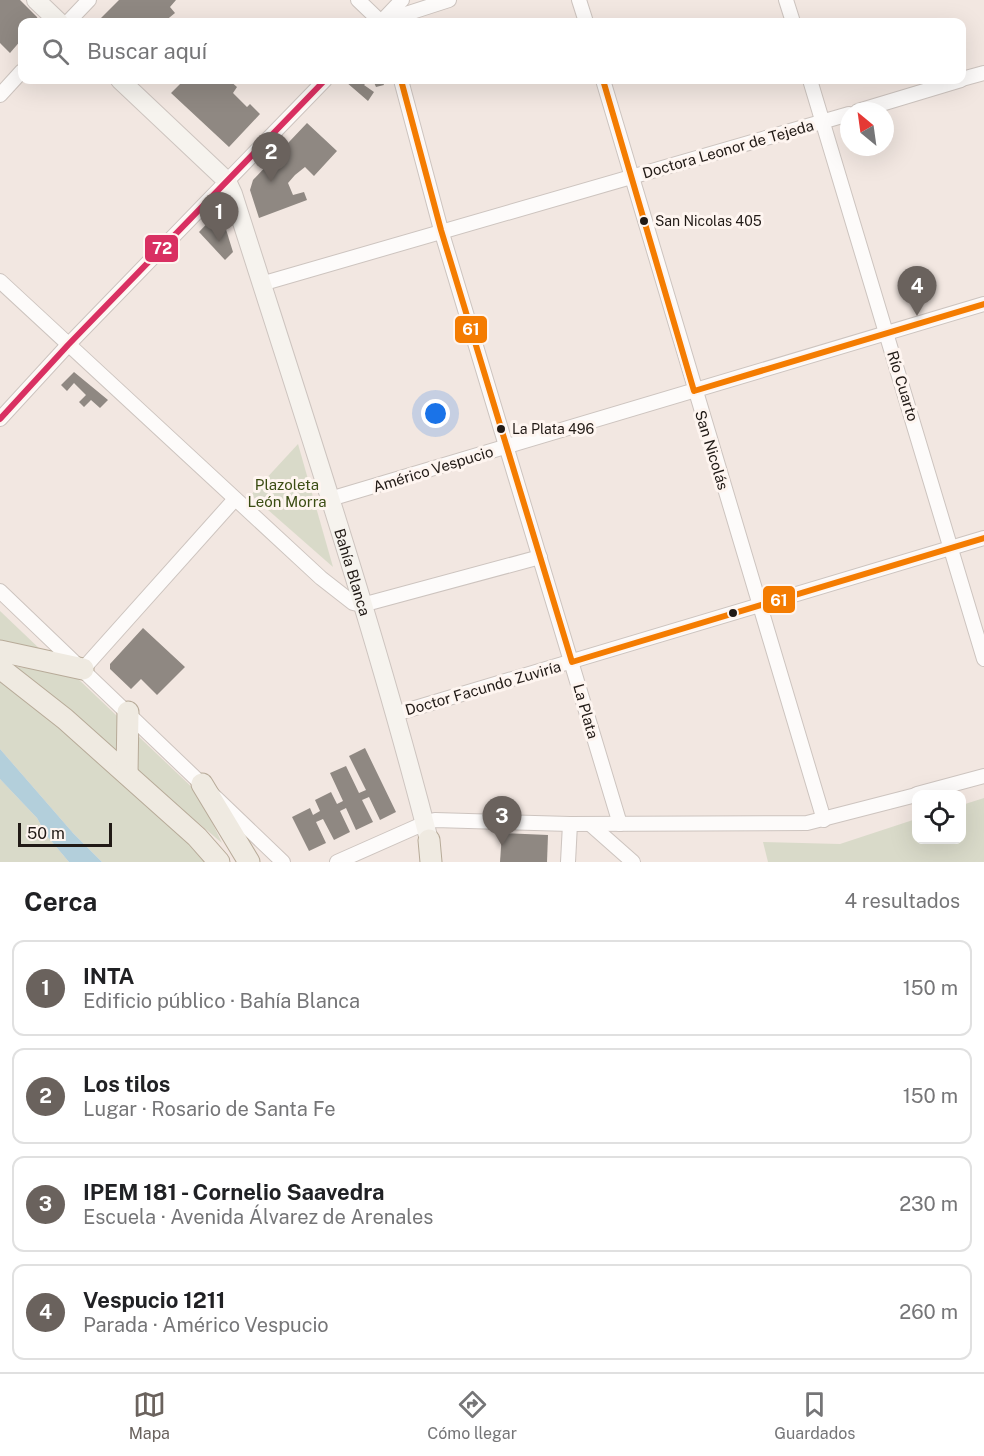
<!DOCTYPE html>
<html lang="es">
<head>
<meta charset="utf-8">
<style>
	body { margin:0; font-family:"Public Sans",sans-serif; background:#f6f6f6; color:#202124 }
	.controls { position:absolute; right:18px; bottom:18px; display:grid; overflow:hidden; border-radius:12px; box-shadow:0 6px 24px #0002 }
	.controls button { width:54px; height:54px; display:grid; place-items:center; padding:0; border:0; border-bottom:2px solid #e0e0e0; background:#fff; color:#202124; font:30px sans-serif }
	.compass { position:absolute; left:840px; top:102px; width:54px; height:54px; border-radius:50%; background:#fff; box-shadow:0 6px 24px #0002; rotate:331deg }
	.scale { position:absolute; left:18px; bottom:15px; width:94px; box-sizing:border-box; padding-left:6px; border:3px solid #211a16; border-top:0; font-size:16px; line-height:21px; white-space:nowrap; color:#211a16; -webkit-text-stroke:4px #fef5f0; paint-order:stroke }
	.you { position:absolute; left:436px; top:414px; width:21px; height:21px; margin:-15px; border:4px solid #fff; border-radius:50%; background:#1a73e8; box-shadow:0 0 0 9px #1a73e833 }
	.badge { display:grid; place-items:center; width:39px; height:39px; border-radius:50%; background:#6a625d; color:#fff; font-size:20px; font-weight:700 }
	.pin { position:absolute; translate:-50% -50px; filter:drop-shadow(0 2px 3px #0008) }
	.pin::after { content:''; position:absolute; top:32px; width:21px; height:18px; background:inherit; clip-path:polygon(0 0,100% 0,50% 100%) }
	.list { margin:0; padding:0; list-style:none }
	h2 { display:flex; justify-content:space-between; align-items:center; height:78px; margin:0; padding:0 24px; font-size:26px }
	h2 small { font-size:20px; font-weight:400; color:#757577 }
	.list li { display:grid; grid-template-columns:39px 1fr auto; gap:18px; align-items:center; box-sizing:border-box; height:96px; margin:0 12px 12px; padding:0 12px; border:2px solid #e0e0e0; border-radius:12px }
	.list b { display:block; font-size:22px; white-space:nowrap }
	.list p { margin:0; font-size:20px; white-space:nowrap; color:#757577 }
	.list em { font-size:20px; font-style:normal; color:#757577 }
	.icon { flex:none; width:33px; height:33px; fill:none; stroke:currentColor; stroke-width:2; stroke-linecap:round; stroke-linejoin:round }
	.map { position:relative; flex:none; width:984px; height:862px; overflow:hidden }
	.search { position:absolute; background:#fff; box-shadow:0 6px 24px #0002; left:18px; right:18px; top:18px; height:66px; display:flex; align-items:center; gap:15px; box-sizing:border-box; padding:0 21px; border-radius:12px; color:#757577; font-size:22px }
	.sheet { height:510px; background:#fff }
	nav { display:flex; justify-content:space-around; align-items:center; box-sizing:border-box; height:84px; border-top:2px solid #e0e0e0; background:#fff; font-size:16px; color:#757577 }
	nav a { display:grid; justify-items:center; gap:3px }
	nav .on { color:#6a625d }
	.map>svg:first-child { display:block }
	.green { fill:#d9dac9 }
	.water { fill:#b3cfdb }
	.building { fill:#8f8882 }
	.lines { fill:none; stroke-linecap:round; stroke-linejoin:round }
	.street-casing { stroke:#cdc4bf; stroke-width:16 }
	.secondary-casing { stroke:#cdc4bf; stroke-width:20 }
	.primary-casing { stroke:#b7aa98; stroke-width:23 }
	.street { stroke:#fdfbfa; stroke-width:14 }
	.secondary { stroke:#f6f3ee; stroke-width:18 }
	.primary { stroke:#efeae1; stroke-width:21 }
	.bus-1-casing { stroke:#fef5f0; stroke-width:10 }
	.bus-2-casing { stroke:#fef5f0; stroke-width:10 }
	.bus-1 { stroke:#f47c01; stroke-width:6 }
	.bus-2 { stroke:#d93062; stroke-width:6 }
	.bus-dot { fill:#211a16; stroke:#fef5f0; stroke-width:2 }
	.labels { text-anchor:middle; dominant-baseline:central; stroke-width:6; stroke-linejoin:round; paint-order:stroke }
	.bus-label { font-size:14px; fill:#211a16; stroke:#fef5f0; text-anchor:start }
	.street-label { font-size:15px; fill:#211a16; stroke:#fef5f0 }
	.park-label { font-size:15px; fill:#3b4d13; stroke:#fef5f0 }
	.line-badge { stroke:#fef5f0; stroke-width:2 }
	.badge-label { font-size:16px; text-anchor:middle; font-weight:bold; fill:#fff }
</style>
</head>
<body>
<div class="map">
<svg width="984" height="862" viewBox="0 0 984 862">
	<rect width="100%" height="100%" fill="#f2e7e1"/>
	<g class="green">
		<polygon points="298,444 333,567 251,495"/>
		<polygon points="0,611 43,652 0,651"/>
		<polygon points="13,666 75,676 198,793 222,843"/>
		<polygon points="0,668 219,862 102,862 73,833 0,749"/>
		<polygon points="0,779 37,818 47,836 69,862 0,862"/>
		<polygon points="984,798 984,862 768,862 763,842 840,844 916,819 916,840 962,840 962,805"/>
	</g>
	<polygon class="water" points="0,749 73,833 102,862 69,862 47,836 37,818 0,779"/>
	<g class="building">
		<polygon points="0,0 20,0 37,17 39,22 22,22 22,39 10,53 0,43"/>
		<polygon points="119,0 176,0 170,7 175,13 164,22 97,22"/>
		<polygon points="184,80 229,80 237,87 233,93 247,107 250,104 260,114 229,147 171,93"/>
		<polygon points="348,80 369,80 364,85 374,92 368,101 346,82"/>
		<polygon points="373,80 382,80 384,85 376,87"/>
		<polygon points="307,123 337,151 314,176 305,167 295,175 288,183 293,195 304,192 307,200 259,218 250,190 253,180"/>
		<polygon points="216,214 224,223 233,252 225,260 199,232"/>
		<polygon points="74,372 108,400 100,408 91,400 84,407 79,402 86,395 74,383 67,391 61,385"/>
		<polygon points="143,628 185,667 157,695 141,679 131,689 110,669 110,664"/>
		<polygon points="365,748 396,812 380,820 369,797 362,800 373,822 356,830 346,808 340,811 350,832 334,840 323,819 316,822 326,843 309,851 292,817 310,808 313,815 320,811 315,800 331,792 337,804 343,801 330,773 346,766 359,793 366,790 349,756"/>
		<polygon points="502,833 548,835 547,862 500,862"/>
	</g>
	<g class="lines">
		<defs>
			<g id="street">
				<polyline points="358,0 381,22"/>
				<polyline points="579,0 586,22"/>
				<polyline points="786,0 793,22"/>
				<polyline points="382,21 402,0"/>
				<polyline points="68,22 89,0"/>
				<polyline points="381,22 449,0"/>
				<polyline points="962,79 984,73"/>
				<polyline points="401,80 441,230 620,824"/>
				<polyline points="603,80 824,820"/>
				<polyline points="810,80 984,659"/>
				<polyline points="0,95 22,71"/>
				<polyline points="858,111 961,80"/>
				<polyline points="0,281 321,578 353,603 362,605 540,557"/>
				<polyline points="261,284 849,114"/>
				<polyline points="0,419 68,345 325,80"/>
				<polyline points="330,499 984,304"/>
				<polyline points="0,591 283,862"/>
				<polyline points="83,669 235,499"/>
				<polyline points="395,714 984,538"/>
				<polyline points="917,794 984,776"/>
				<polyline points="590,824 633,862"/>
				<polyline points="337,862 425,823 435,820 570,824 807,823 916,795"/>
				<polyline points="568,862 570,824"/>
			</g>
			<g id="secondary">
				<polyline points="36,0 59,22"/>
				<path id="s1" d="M120,80l107,101 6,13c68,214 140,428 196,646"/>
			</g>
			<g id="primary">
				<polyline points="0,651 83,669"/>
				<polyline points="0,668 65,719 197,837 219,862"/>
				<polyline points="127,774 128,712"/>
				<polyline points="202,784 249,862"/>
				<polyline points="429,840 431,862"/>
			</g>
		</defs>
		<use href="#street" class="street-casing"/>
		<use href="#secondary" class="secondary-casing"/>
		<use href="#primary" class="primary-casing"/>
		<use href="#street" class="street"/>
		<use href="#secondary" class="secondary"/>
		<use href="#primary" class="primary"/>
		<defs>
			<g id="bus-1">
				<polyline points="401,80 441,230 572,662 984,538"/>
				<polyline points="603,80 694,391 984,304"/>
			</g>
			<polyline id="bus-2" points="0,419 68,345 325,80"/>
		</defs>
		<use href="#bus-1" class="bus-1-casing"/>
		<use href="#bus-2" class="bus-2-casing"/>
		<use href="#bus-1" class="bus-1"/>
		<use href="#bus-2" class="bus-2"/>
	</g>
	<g class="bus-dot">
		<circle cx="644" cy="221" r="5"/>
		<circle cx="501" cy="429" r="5"/>
		<circle cx="733" cy="613" r="5"/>
	</g>
	<g class="labels">
		<g class="bus-label">
			<text x="655" y="221">San Nicolas 405</text>
			<text x="512" y="429">La Plata 496</text>
		</g>
		<g class="street-label">
			<text transform="translate(728 149) rotate(-16)">Doctora Leonor de Tejeda</text>
			<text transform="translate(903 386) rotate(73)">Río Cuarto</text>
			<text transform="translate(712 450) rotate(73)">San Nicolás</text>
			<text transform="translate(433 469) rotate(-17)">Américo Vespucio</text>
			<text stroke="none"><textPath href="#s1" startOffset="558">Bahía Blanca</textPath></text>
			<text transform="translate(483 688) rotate(-16)">Doctor Facundo Zuviría</text>
			<text transform="translate(586 711) rotate(74)">La Plata</text>
		</g>
		<g class="park-label">
			<text x="287" y="484">Plazoleta<tspan x="287" dy="17">León Morra</tspan></text>
		</g>
	</g>
	<g class="line-badge">
		<rect x="144" y="234" width="35" height="29" rx="6" fill="#d93062"/>
		<rect x="454" y="315" width="34" height="29" rx="6" fill="#f47c01"/>
		<rect x="762" y="585" width="34" height="29" rx="6" fill="#f47c01"/>
	</g>
	<g class="badge-label">
		<text x="162" y="254">72</text>
		<text x="471" y="335">61</text>
		<text x="779" y="606">61</text>
	</g>
</svg>
<div class="controls">
<button><svg class="icon" aria-label="locate" viewBox="0 0 24 24"><circle cx="12" cy="12" r="6"/><path d="M12 2v4M12 18v4M2 12h4M18 12h4"/></svg></button>
</div>
<svg class="compass" viewBox="-18 -18 36 36"><path d="M0-13l5 13h-10z" fill="#e53935"/><path d="M0 13l5-13h-10z" fill="#757577"/></svg>
<div class="scale">50 m</div>
<div class="you"></div>
<div class="pin badge" style="left:219px;top:242px">1</div>
<div class="pin badge" style="left:271px;top:182px">2</div>
<div class="pin badge" style="left:502px;top:846px">3</div>
<div class="pin badge" style="left:917px;top:316px">4</div>
<div class="search"><svg class="icon" aria-label="search" viewBox="0 0 24 24"><circle cx="10" cy="10" r="6"/><path d="M15 15l6 6"/></svg>Buscar aquí</div>
</div>
<section class="sheet">
<h2>Cerca<small>4 resultados</small></h2>
<ul class="list">
<li><span class="badge">1</span><div><b>INTA</b><p>Edificio público · Bahía Blanca</p></div><em>150 m</em></li>
<li><span class="badge">2</span><div><b>Los tilos</b><p>Lugar · Rosario de Santa Fe</p></div><em>150 m</em></li>
<li><span class="badge">3</span><div><b>IPEM 181 - Cornelio Saavedra</b><p>Escuela · Avenida Álvarez de Arenales</p></div><em>230 m</em></li>
<li><span class="badge">4</span><div><b>Vespucio 1211</b><p>Parada · Américo Vespucio</p></div><em>260 m</em></li>
</ul>
</section>
<nav>
<a class="on"><svg class="icon" aria-label="map" viewBox="0 0 24 24"><path d="M3 6l6-2 6 2 6-2v14l-6 2-6-2-6 2zM9 4v14M15 6v14"/></svg>Mapa</a>
<a><svg class="icon" aria-label="directions" viewBox="0 0 24 24"><path d="M12 3l9 9-9 9-9-9zM9 14v-3h6M13 9l2 2-2 2"/></svg>Cómo llegar</a>
<a><svg class="icon" aria-label="saved" viewBox="0 0 24 24"><path d="M7 4h10v16l-5-4-5 4z"/></svg>Guardados</a>
</nav>
</body>
</html>
